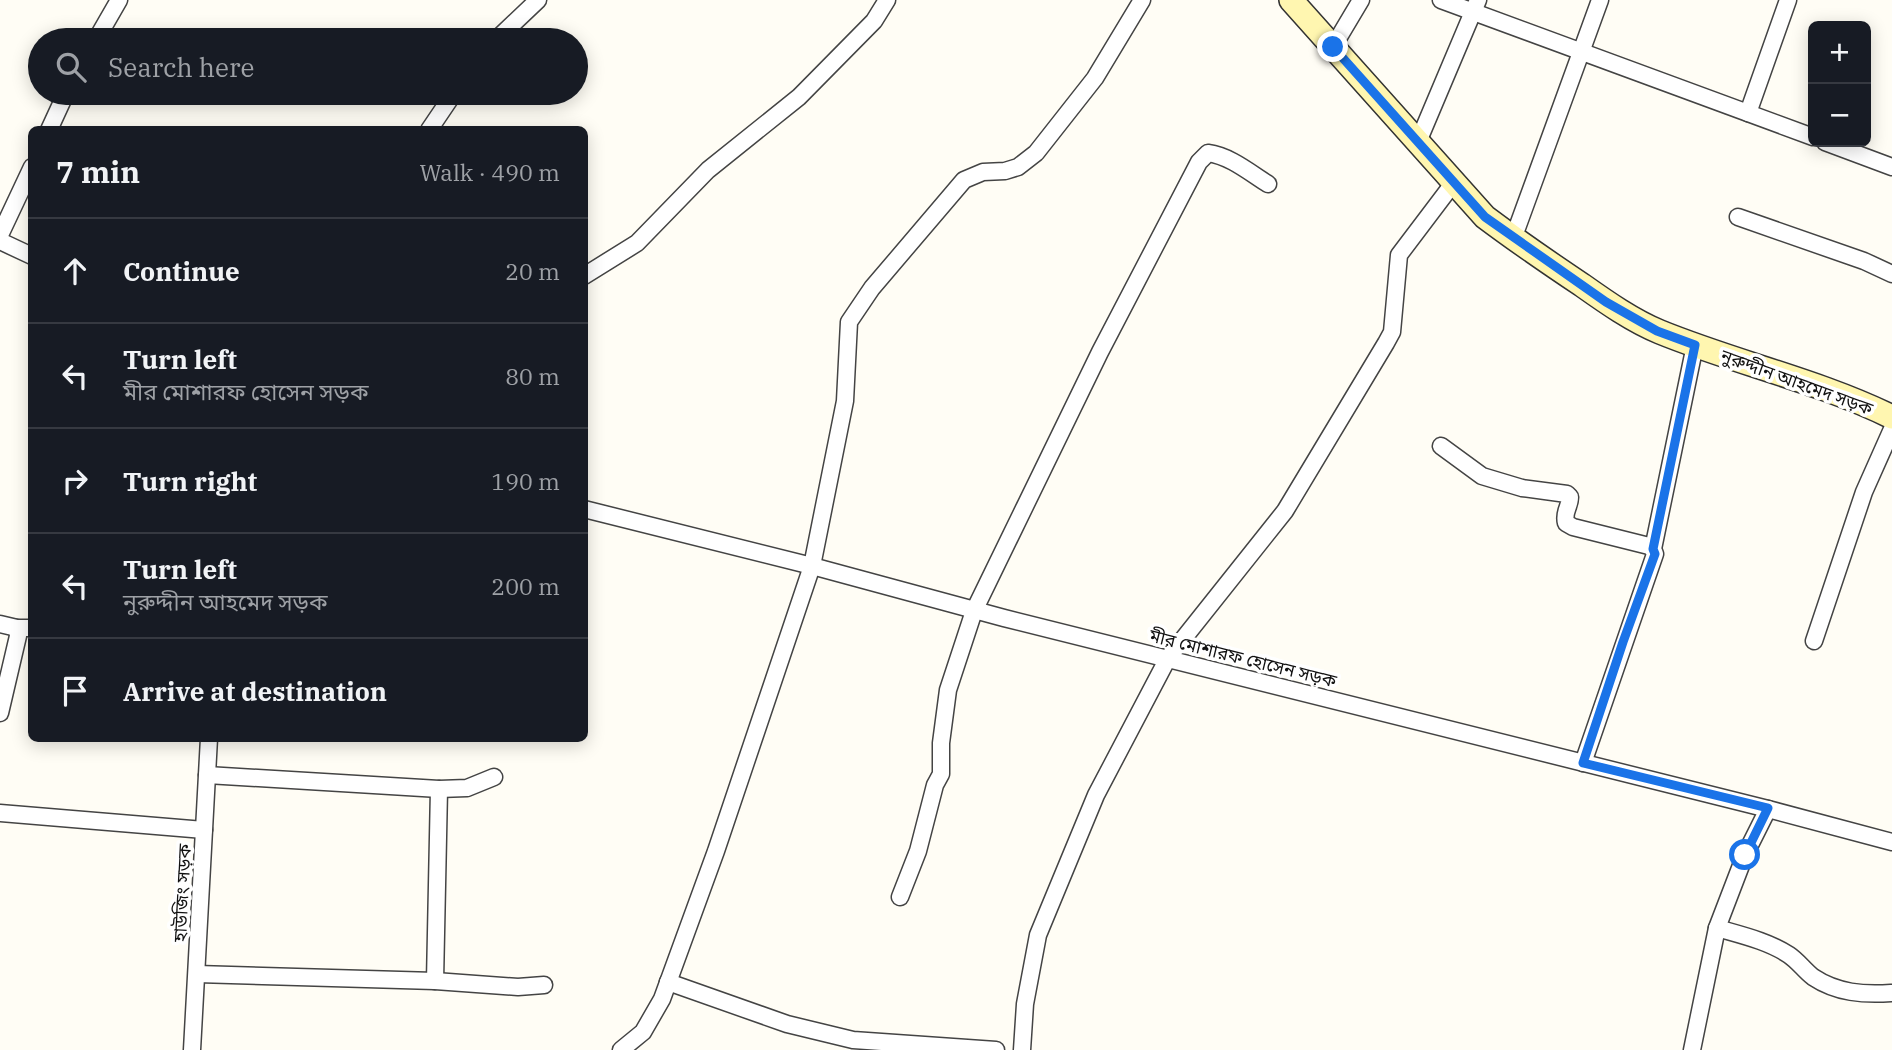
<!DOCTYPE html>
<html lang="en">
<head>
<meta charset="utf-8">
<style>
	body { margin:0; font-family:"IBM Plex Serif","Noto Sans Bengali",serif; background:#20242c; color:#f1f3f6 }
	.controls { position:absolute; right:21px; top:21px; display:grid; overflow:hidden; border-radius:10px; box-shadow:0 4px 18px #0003 }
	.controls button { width:63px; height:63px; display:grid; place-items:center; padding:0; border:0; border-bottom:2px solid #363941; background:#171b24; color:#f1f3f6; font:35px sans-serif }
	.stop { position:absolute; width:21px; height:21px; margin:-16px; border:5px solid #1a73e8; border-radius:50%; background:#fff }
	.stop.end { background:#1a73e8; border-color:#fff; box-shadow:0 2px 7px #0008 }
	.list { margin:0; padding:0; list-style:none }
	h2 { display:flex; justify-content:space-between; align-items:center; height:91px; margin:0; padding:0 28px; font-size:30px }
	h2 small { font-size:23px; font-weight:400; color:#9ea1a6 }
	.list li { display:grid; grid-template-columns:46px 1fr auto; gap:21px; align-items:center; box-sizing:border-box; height:105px; padding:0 28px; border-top:2px solid #363941 }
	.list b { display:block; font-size:26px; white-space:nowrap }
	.list p { margin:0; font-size:23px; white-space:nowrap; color:#9ea1a6 }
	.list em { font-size:23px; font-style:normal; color:#9ea1a6 }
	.icon { flex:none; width:38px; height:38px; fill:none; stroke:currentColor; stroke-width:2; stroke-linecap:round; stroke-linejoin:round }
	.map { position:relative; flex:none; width:1892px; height:1050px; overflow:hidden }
	.search { position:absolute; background:#171b24; box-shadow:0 4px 18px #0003; left:28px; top:28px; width:560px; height:77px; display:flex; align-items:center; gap:18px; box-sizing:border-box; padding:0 24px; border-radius:38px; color:#9ea1a6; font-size:26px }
	.panel { position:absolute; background:#171b24; box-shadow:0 4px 18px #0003; left:28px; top:126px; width:560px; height:616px; border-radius:10px }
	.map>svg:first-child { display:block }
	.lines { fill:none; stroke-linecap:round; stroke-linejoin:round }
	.street-casing { stroke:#444; stroke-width:19 }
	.secondary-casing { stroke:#333; stroke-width:26 }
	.street { stroke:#fff; stroke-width:16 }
	.secondary { stroke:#fff6b0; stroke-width:23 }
	.route { stroke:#1a73e8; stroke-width:9 }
	.labels { text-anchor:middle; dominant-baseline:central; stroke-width:7; stroke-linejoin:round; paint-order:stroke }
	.street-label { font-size:18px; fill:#111; stroke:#fff }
</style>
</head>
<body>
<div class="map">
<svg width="1892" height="1050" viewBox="0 0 1892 1050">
	<rect width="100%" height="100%" fill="#fffdf5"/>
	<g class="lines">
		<defs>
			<g id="street">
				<polyline points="1441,0 1813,137"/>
				<polyline points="96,40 119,0"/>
				<polyline points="496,40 538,0"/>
				<polyline points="1333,47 1361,0"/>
				<polyline points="1748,113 1788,0"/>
				<polyline points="49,130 66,93"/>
				<polyline points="429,130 454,93"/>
				<polyline points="1418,142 1478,0"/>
				<polyline points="1825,142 1892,167"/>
				<polyline points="1738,217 1864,261 1892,274"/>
				<polyline points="0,235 32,167"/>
				<polyline points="1513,239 1600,0"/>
				<polyline points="0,241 32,256"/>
				<polyline points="584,276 637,243 708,170 799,97 874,21 887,0"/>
				<path d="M1441,446l41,30 40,12 45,6 3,3c0,10 -7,15 -4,26l7,4 76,19 4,3"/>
				<polyline points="584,509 812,566 1004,618 1768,809 1892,842"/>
				<polyline points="0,624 17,628 32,628"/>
				<polyline points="1814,641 1864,492 1892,429"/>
				<polyline points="0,713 18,636 17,628"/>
				<polyline points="1583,763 1655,554 1653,549 1695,345"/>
				<polyline points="207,775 439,789 467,788 494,777"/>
				<polyline points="0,813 204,830"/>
				<path d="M900,897l18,-46 17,-66 6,-11v-31l7,-53 26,-79 126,-259 99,-190 9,-9c22,3 41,19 60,31"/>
				<path d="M1717,928c24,7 51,13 72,27 9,6 15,15 24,22 24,16 51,18 78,16"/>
				<polyline points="197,974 435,981 518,987 544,985"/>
				<polyline points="435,981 439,789"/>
				<polyline points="668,982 787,1024 853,1040 996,1050"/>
				<polyline points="192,1050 209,738"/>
				<polyline points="621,1050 643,1032 662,999 716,851 812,566 845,401 849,322 872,288 964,180 983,172 1005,171 1018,167 1036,153 1095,78 1142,0"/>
				<polyline points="1022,1050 1025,1004 1038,935 1096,795 1168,658 1285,511 1386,343 1392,332 1399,255 1455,181"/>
				<polyline points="1692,1050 1717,928 1745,855 1768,809"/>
			</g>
			<path id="secondary" d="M1291,0l194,217c32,24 64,46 97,68 24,17 51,36 78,47 76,31 159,49 232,85"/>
		</defs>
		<use href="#street" class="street-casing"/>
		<use href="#secondary" class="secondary-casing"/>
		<use href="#street" class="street"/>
		<use href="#secondary" class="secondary"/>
	</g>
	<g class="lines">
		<polyline class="route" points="1333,47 1485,217 1606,302 1657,331 1695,345 1653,549 1655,554 1623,642 1583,763 1768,808 1745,855"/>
	</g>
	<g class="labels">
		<g class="street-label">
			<text transform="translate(1797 382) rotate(20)">নুরুদ্দীন আহমেদ সড়ক</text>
			<text transform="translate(1243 658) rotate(14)">মীর মোশারফ হোসেন সড়ক</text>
			<text transform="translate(182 893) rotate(-87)">হাউজিং সড়ক</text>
		</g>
	</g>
</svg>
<div class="controls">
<button>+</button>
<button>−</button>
</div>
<div class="stop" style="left:1745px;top:855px"></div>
<div class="stop end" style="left:1333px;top:47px"></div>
<div class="search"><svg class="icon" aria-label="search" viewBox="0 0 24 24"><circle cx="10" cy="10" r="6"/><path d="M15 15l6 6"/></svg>Search here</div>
<section class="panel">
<h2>7 min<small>Walk · 490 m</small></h2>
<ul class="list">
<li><svg class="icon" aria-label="ahead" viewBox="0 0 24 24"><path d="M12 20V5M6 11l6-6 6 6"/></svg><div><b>Continue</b></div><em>20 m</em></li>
<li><svg class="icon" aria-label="left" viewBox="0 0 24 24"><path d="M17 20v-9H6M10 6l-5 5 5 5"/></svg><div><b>Turn left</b><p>মীর মোশারফ হোসেন সড়ক</p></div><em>80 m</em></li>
<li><svg class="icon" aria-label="right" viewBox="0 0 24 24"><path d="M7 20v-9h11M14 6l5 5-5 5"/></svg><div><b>Turn right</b></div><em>190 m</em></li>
<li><svg class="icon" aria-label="left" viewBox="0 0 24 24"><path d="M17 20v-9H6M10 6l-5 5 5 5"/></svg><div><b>Turn left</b><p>নুরুদ্দীন আহমেদ সড়ক</p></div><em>200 m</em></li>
<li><svg class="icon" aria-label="arrive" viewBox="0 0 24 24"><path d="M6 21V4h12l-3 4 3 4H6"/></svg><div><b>Arrive at destination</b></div></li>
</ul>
</section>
</div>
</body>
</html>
